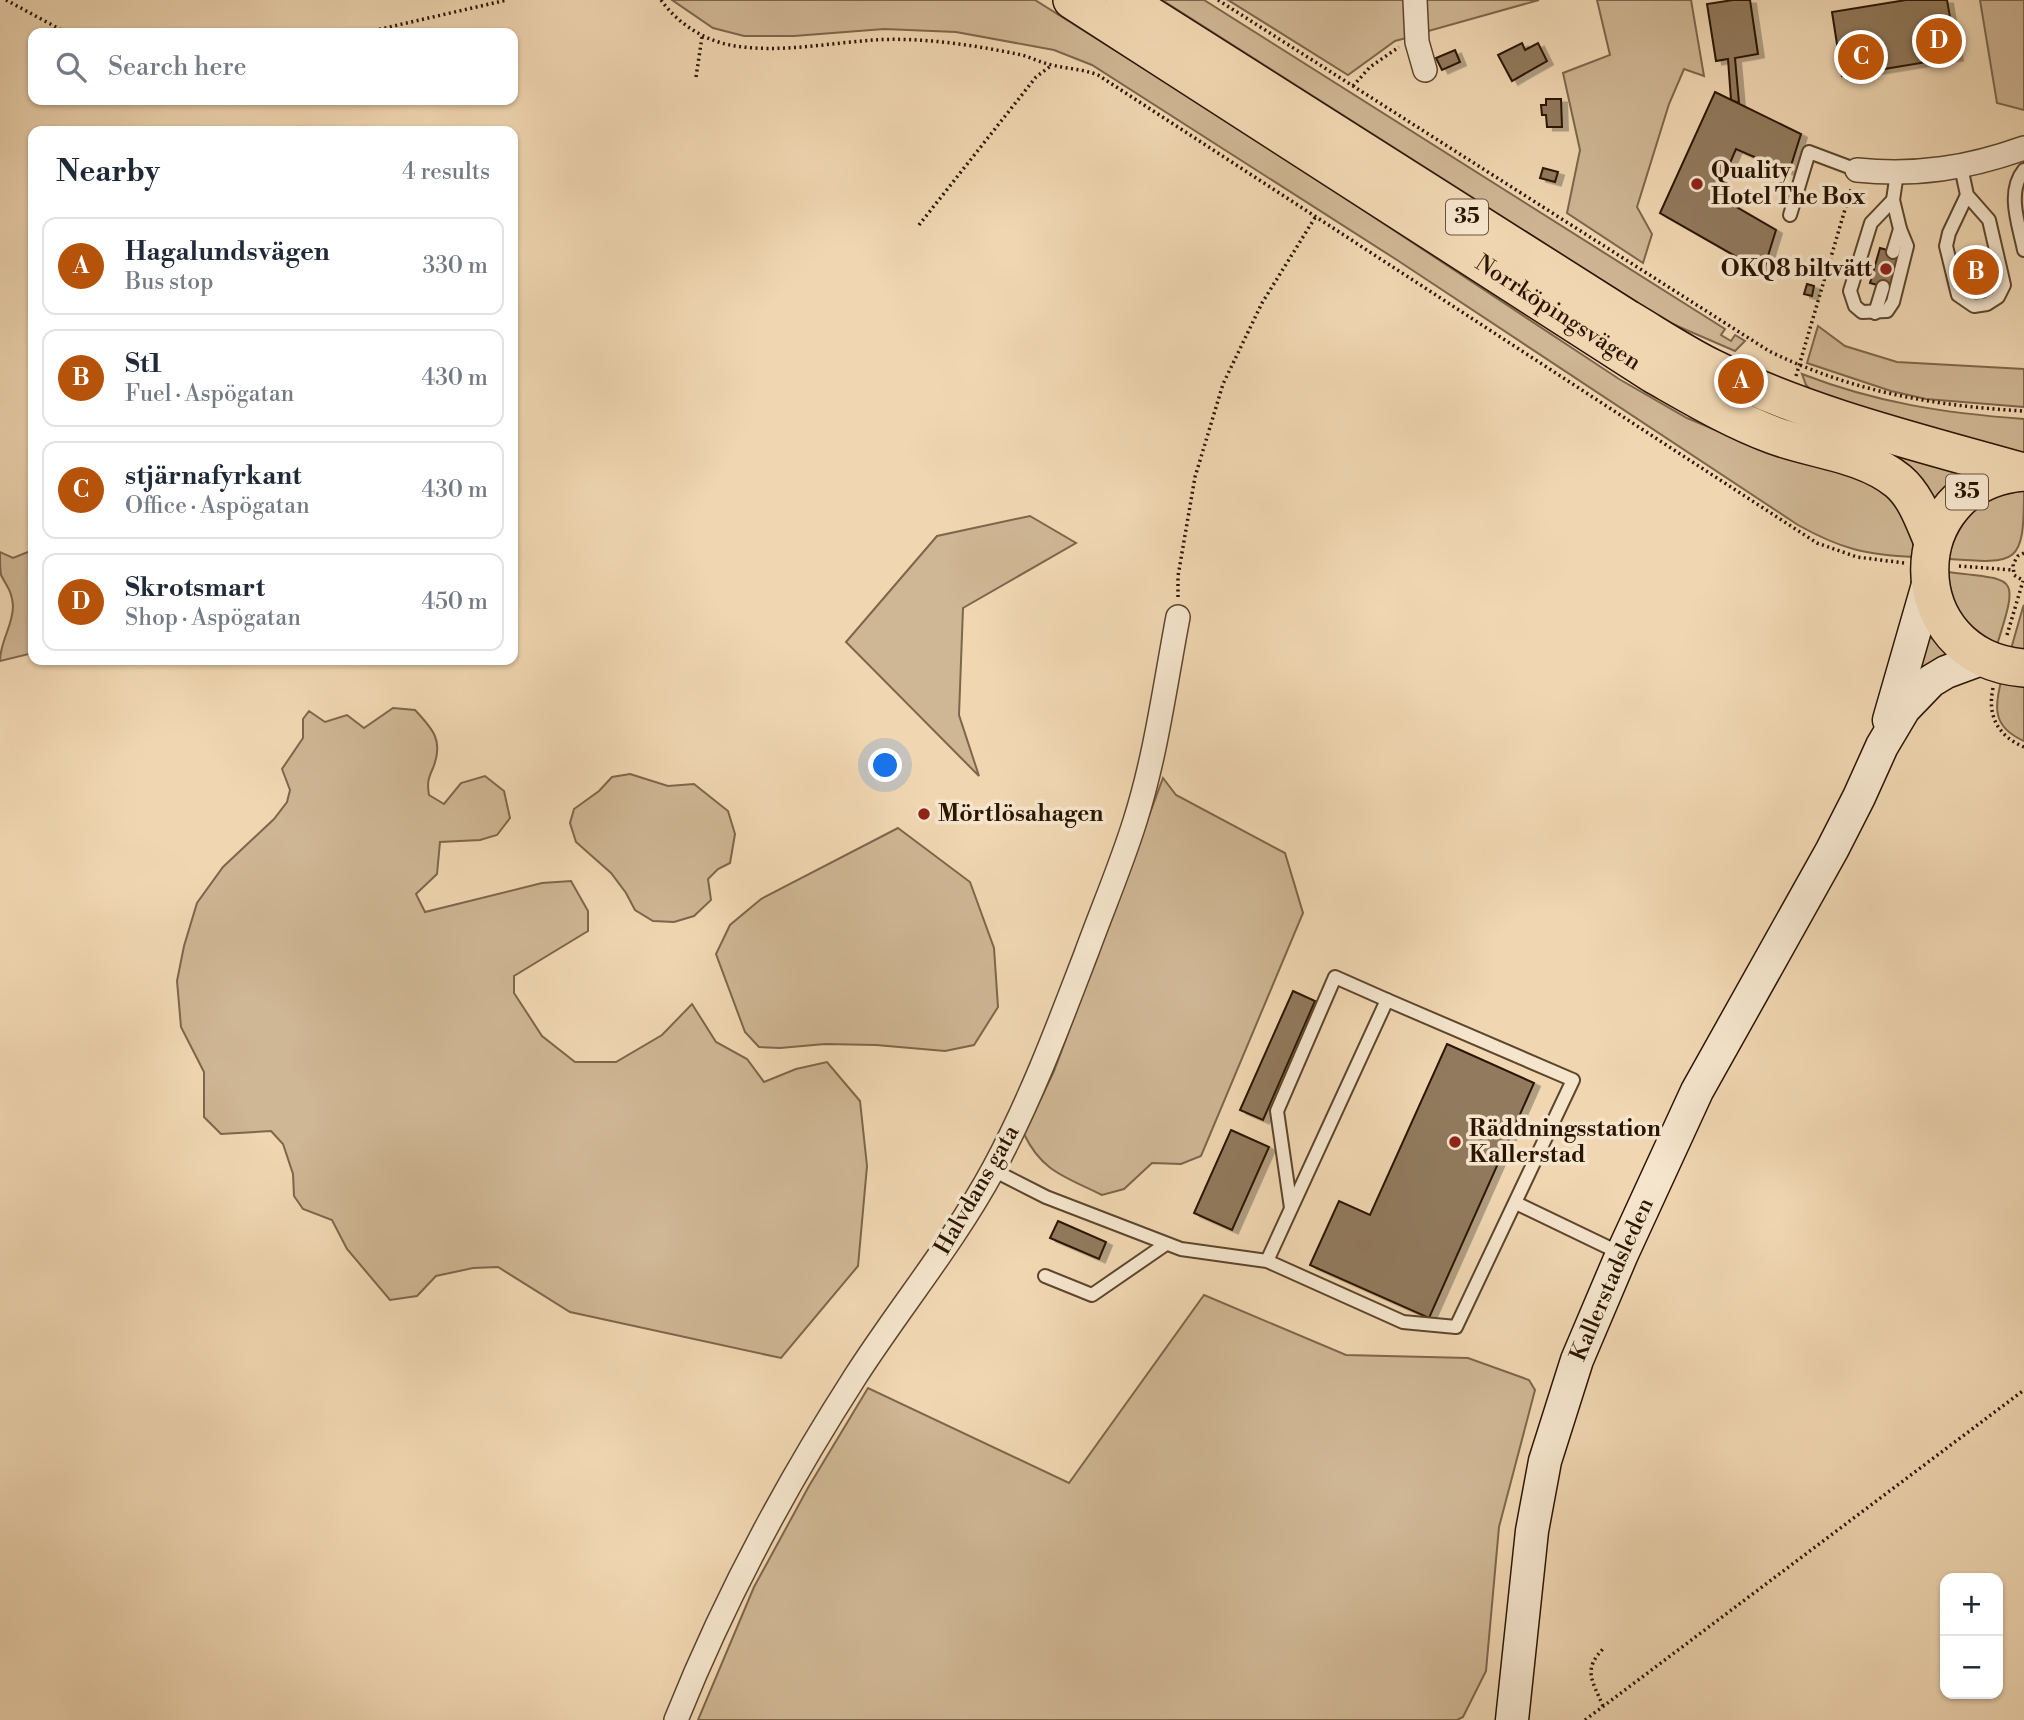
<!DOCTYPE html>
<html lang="en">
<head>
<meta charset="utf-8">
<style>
	body { margin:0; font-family:"Libre Bodoni",serif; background:#f6f6f7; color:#1f2937 }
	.controls { position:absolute; right:21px; bottom:21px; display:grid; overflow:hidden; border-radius:14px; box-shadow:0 2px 5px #0004 }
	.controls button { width:63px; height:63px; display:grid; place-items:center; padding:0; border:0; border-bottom:2px solid #e0e1e3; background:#fff; color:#1f2937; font:35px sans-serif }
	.you { position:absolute; left:886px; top:766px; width:24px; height:24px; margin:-18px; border:5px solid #fff; border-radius:50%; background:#1a73e8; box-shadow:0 0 0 10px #1a73e833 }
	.badge { display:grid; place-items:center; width:46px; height:46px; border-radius:50%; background:#b45309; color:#fff; font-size:23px; font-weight:700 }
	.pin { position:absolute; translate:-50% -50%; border:4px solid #fff; box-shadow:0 2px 7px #0006 }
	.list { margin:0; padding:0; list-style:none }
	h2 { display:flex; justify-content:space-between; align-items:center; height:91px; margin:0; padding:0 28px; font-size:30px }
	h2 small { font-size:23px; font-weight:400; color:#747a83 }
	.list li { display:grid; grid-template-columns:46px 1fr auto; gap:21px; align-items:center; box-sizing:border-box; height:98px; margin:0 14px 14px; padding:0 14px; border:2px solid #e0e1e3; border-radius:14px }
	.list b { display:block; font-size:26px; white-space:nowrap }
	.list p { margin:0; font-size:23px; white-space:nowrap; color:#747a83 }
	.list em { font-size:23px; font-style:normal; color:#747a83 }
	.icon { flex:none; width:38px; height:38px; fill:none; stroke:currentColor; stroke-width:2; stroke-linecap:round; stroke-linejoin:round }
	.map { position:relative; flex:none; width:2024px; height:1720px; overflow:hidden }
	.search { position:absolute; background:#fff; box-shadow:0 2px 5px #0004; left:28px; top:28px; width:490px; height:77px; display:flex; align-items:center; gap:18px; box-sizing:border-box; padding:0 24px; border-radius:14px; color:#747a83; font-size:26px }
	.panel { position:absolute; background:#fff; box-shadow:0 2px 5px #0004; left:28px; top:126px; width:490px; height:539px; border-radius:14px }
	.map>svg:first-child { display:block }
	.green { fill:#cfb694; stroke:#7d664a; stroke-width:2 }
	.building { fill:#917a5d; stroke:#2b1500; stroke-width:2; filter:url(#shadow) }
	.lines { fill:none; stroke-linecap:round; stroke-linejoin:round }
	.lane-casing { stroke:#5c462c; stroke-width:16 }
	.street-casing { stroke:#5c462c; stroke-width:26 }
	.secondary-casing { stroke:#2b1500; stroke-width:35 }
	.primary-casing { stroke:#2b1500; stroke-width:40 }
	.path { stroke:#2b1500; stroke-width:3.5; stroke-dasharray:2 3.5; stroke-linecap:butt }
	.lane { stroke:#f5e5cd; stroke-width:12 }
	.street { stroke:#f5e5cd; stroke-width:23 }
	.secondary { stroke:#f5e5cd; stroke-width:32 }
	.primary { stroke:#f0d7b2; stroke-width:37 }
	.poi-dot { fill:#8f2418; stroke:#f5e5cd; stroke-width:2.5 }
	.labels { text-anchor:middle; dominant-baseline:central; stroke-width:7; stroke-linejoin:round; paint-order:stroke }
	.shield { fill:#f5e5cd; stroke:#68533e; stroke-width:2 }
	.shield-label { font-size:21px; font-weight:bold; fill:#2b1500 }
	.poi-label { font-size:23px; font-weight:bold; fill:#2b1500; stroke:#f5e5cd; text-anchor:start }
	.street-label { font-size:23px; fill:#2b1500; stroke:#f5e5cd }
</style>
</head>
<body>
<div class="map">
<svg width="2024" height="1720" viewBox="0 0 2024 1720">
	<defs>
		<filter id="shadow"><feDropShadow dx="6" dy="3.5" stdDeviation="0" flood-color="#0004"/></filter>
	</defs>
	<rect width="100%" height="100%" fill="#f0d7b2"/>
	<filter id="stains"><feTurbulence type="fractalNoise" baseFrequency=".00286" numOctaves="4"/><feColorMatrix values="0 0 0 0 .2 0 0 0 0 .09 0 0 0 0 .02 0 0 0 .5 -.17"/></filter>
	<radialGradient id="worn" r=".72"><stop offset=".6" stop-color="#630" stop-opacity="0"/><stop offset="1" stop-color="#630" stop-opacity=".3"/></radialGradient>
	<g class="green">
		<path d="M672,0h363l227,143 357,236 68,39 62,26 123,38 25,19 18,38v18c-49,-2 -74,-8 -117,-32l-401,-265 -305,-195 -38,-15 -98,-18 -72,-3 -90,7h-50l-31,-8z"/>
		<polygon points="1162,0 1204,0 1725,329 1721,335 1731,341 1735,335 1745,341 1735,351 1668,322"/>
		<polygon points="1228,0 1409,0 1410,37 1395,41 1348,75"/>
		<polygon points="1424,0 1539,0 1425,32"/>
		<polygon points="1597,0 1691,0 1704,76 1684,69 1669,104 1637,207 1652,234 1643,263 1567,213 1580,150 1563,73 1610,55"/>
		<polygon points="1980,0 2024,0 2024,110 1997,103"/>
		<polygon points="1818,326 1845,346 1897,362 2024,369 2024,407 1926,399 1891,391 1807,363"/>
		<path d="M1802,374c75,29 142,39 222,45v38l-143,-38 -70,-29 -5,-5z"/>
		<polygon points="1887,450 1972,473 1936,508 1886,455"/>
		<path d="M2024,491c0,74 -6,73 -77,68 13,-40 32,-65 77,-68z"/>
		<polygon points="1030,516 1076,543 963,608 959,715 979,776 846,642 937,536"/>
		<path d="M33,550v103l-33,8c0,-20 13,-35 13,-55 -1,-15 -6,-19 -12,-31 -1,-6 -1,-16 -1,-23l13,6z"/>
		<path d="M1947,572c71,8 72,2 50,73 -35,-25 -42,-28 -50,-73z"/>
		<polygon points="2024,605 2024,650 2011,649 2023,607"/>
		<polygon points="1926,618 1952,653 1922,667 1912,676"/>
		<path d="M2002,678l22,7v56c-32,-14 -30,-34 -22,-63z"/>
		<path d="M393,708l22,2c18,19 29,31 18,58 -5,11 -6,15 -4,27l15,9 17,-21 24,-7 19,15 6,27 -13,17 -17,5 -40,2 -3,32 -21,20 9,18 117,-29 29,-2 17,30v20l-74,45v17l28,43 33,26h41l46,-27 30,-31 24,38 31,17 17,23 32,-13 31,-7 33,39 7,65 -9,100 -77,92 -211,-46 -72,-45 -25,1 -37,8 -19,20 -27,4 -43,-51 -15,-29 -29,-11 -9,-13 -1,-22 -10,-30 -12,-13 -50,3 -17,-17v-45l-23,-45 -4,-46 7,-35 13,-43 26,-36 51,-48 13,-17 3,-12 -8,-21 21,-31v-19l6,-8 16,11 22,-7 17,13z"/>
		<polygon points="630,774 668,786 694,784 728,811 735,834 730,863 718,869 708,879 711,900 694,916 674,922 653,921 635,910 626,893 611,873 576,842 570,823 574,809 599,791 612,777"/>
		<path d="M1163,778l13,17 109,58 18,60 -102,243 -20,8 -29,-1 -28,26 -22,6c-36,-18 -60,-23 -78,-61l30,-63z"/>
		<polygon points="898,828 970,882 994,948 998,1007 974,1045 945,1051 876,1045 825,1044 780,1048 759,1047 745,1032 716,954 730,925 761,899"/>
		<polygon points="1204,1295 1346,1355 1468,1358 1529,1380 1535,1390 1499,1527 1486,1671 1463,1717 1457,1720 698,1720 754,1587 809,1486 868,1388 1069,1483"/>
	</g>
	<g class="building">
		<polygon points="1733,0 1750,0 1758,54 1735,58 1739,103 1731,100 1728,59 1716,61 1707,4"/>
		<polygon points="1906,0 1947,0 1957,57 1842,76 1832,12"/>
		<polygon points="1522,43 1525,50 1538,43 1547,61 1512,81 1498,55"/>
		<polygon points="1455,50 1460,62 1442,70 1436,58"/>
		<polygon points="1715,92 1801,134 1789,172 1736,149 1716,195 1776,230 1763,272 1660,213"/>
		<polygon points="1546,99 1561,99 1562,127 1547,127 1546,115 1542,115 1541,105 1546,105"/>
		<polygon points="1543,168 1558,172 1555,182 1540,178"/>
		<polygon points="1880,248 1901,254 1892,289 1870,283"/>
		<polygon points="1993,256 1999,278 1959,288 1953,266"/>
		<polygon points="1807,284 1814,286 1812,296 1804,294"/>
		<polygon points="1293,991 1315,1001 1263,1120 1240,1110"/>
		<polygon points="1447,1044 1534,1083 1429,1318 1310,1265 1339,1201 1370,1215"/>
		<polygon points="1231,1130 1269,1147 1232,1230 1194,1213"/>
		<polygon points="1058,1221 1106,1242 1099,1259 1050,1238"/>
	</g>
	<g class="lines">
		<defs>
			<g id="lane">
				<polyline points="1961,167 1967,195 1989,220 2004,285 1998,297 1987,304 1974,306 1958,295 1946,246 1949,233 1967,195"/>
				<path d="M2024,170c-18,22 -5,55 0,80"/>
				<polyline points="1893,200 1871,223 1850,291 1855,306 1862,312 1887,311 1893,302 1907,246 1900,229"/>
				<polyline points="1790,215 1809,152 1857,170"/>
				<polyline points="1893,252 1900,229 1893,200 1897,173"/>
				<polyline points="1875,313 1883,287"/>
				<polyline points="993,1170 1046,1197 1181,1249 1267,1261 1403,1322 1456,1327 1573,1080 1387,1000 1267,1261"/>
				<polyline points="1516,1203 1622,1254"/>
				<polyline points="1291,1208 1277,1111 1335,977 1387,1000"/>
				<polyline points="1045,1276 1092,1295 1166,1244"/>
			</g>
			<g id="street">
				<polyline points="1415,0 1417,42 1425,70"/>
				<path d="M1857,170c60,6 111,-2 167,-22"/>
				<path d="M676,1720c48,-120 109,-234 179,-343 45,-70 99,-135 139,-209 37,-69 64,-141 92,-214 16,-44 35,-88 49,-133 21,-66 30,-136 43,-204"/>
			</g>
			<g id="secondary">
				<polyline points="1889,720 1929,581"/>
				<path id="s1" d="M1512,1720l20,-189 13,-70 32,-101 45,-106 75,-163 135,-241 27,-53 23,-51 22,-37 27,-28 15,-9 38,-14"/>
			</g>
			<g id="primary">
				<path id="s2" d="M1072,0l581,374c39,22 77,45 120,61 40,15 91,18 125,46 18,15 26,40 35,61"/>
				<path d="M1125,0l503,319c27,16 54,34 82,48 99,49 207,75 313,105"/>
				<path d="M2023,472c-125,11 -124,186 1,196"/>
			</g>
		</defs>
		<use href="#lane" class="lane-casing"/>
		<use href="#street" class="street-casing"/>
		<use href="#secondary" class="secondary-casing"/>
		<use href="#primary" class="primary-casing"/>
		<g class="path">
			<polyline points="6,0 67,33"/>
			<path d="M661,0c17,24 45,42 75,46 44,7 93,-3 138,-6 48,-3 100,5 148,15 10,3 20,8 30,10 16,4 31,4 46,10l719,468 40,14 47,6"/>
			<path d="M1218,0l551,351c81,40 165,55 255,60"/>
			<polyline points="363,33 507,0"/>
			<polyline points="696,77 702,37"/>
			<polyline points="1353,86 1370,67 1399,47"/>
			<polyline points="919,225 1036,77 1052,65"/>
			<polyline points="1796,376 1851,189"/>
			<polyline points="2024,553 2018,556 2013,564 2014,575 2024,581"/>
			<polyline points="1959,566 2013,570"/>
			<polyline points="1178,597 1178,576 1195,477 1223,384 1262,303 1316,216"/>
			<polyline points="2007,635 2023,581"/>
			<path d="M1993,688c-6,28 5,48 31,59"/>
			<path d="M1603,1706c-11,-26 -21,-37 2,-59"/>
			<polyline points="1585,1720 2024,1390"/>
		</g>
		<use href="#lane" class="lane"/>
		<use href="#street" class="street"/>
		<use href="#secondary" class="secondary"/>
		<use href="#primary" class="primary"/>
	</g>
	<g class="poi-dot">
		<circle cx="1697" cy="184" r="7"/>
		<circle cx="1886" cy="269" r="7"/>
		<circle cx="924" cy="814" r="7"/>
		<circle cx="1455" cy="1142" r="7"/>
	</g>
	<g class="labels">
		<g class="shield">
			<rect x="1446" y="199.5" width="42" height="35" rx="5"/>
			<rect x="1946" y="474.5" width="42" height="35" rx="5"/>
		</g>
		<g class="shield-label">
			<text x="1467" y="217">35</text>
			<text x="1967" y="492">35</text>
		</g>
		<g class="poi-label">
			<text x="1711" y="171">Quality<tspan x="1711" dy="26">Hotel The Box</tspan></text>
			<text x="1872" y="269" text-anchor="end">OKQ8 biltvätt</text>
			<text x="938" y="814">Mörtlösahagen</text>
			<text x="1469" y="1129">Räddningsstation<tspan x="1469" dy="26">Kallerstad</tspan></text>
		</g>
		<g class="street-label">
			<text stroke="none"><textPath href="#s2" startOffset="578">Norrköpingsvägen</textPath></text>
			<text transform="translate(977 1190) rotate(-60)">Halvdans gata</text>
			<text stroke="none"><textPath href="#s1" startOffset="455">Kallerstadsleden</textPath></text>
		</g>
	</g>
	<rect width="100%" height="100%" filter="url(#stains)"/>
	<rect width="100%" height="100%" fill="url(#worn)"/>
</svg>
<div class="controls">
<button>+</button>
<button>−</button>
</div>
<div class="you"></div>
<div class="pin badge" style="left:1741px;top:381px">A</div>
<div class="pin badge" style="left:1976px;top:272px">B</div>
<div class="pin badge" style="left:1861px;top:57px">C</div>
<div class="pin badge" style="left:1939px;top:41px">D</div>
<div class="search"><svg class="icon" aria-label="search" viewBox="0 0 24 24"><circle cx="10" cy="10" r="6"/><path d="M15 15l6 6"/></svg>Search here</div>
<section class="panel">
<h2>Nearby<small>4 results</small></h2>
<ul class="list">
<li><span class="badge">A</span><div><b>Hagalundsvägen</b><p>Bus stop</p></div><em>330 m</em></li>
<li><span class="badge">B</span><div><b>St1</b><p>Fuel · Aspögatan</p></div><em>430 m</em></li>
<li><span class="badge">C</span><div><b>stjärnafyrkant</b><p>Office · Aspögatan</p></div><em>430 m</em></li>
<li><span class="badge">D</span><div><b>Skrotsmart</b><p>Shop · Aspögatan</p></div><em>450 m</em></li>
</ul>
</section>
</div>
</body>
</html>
